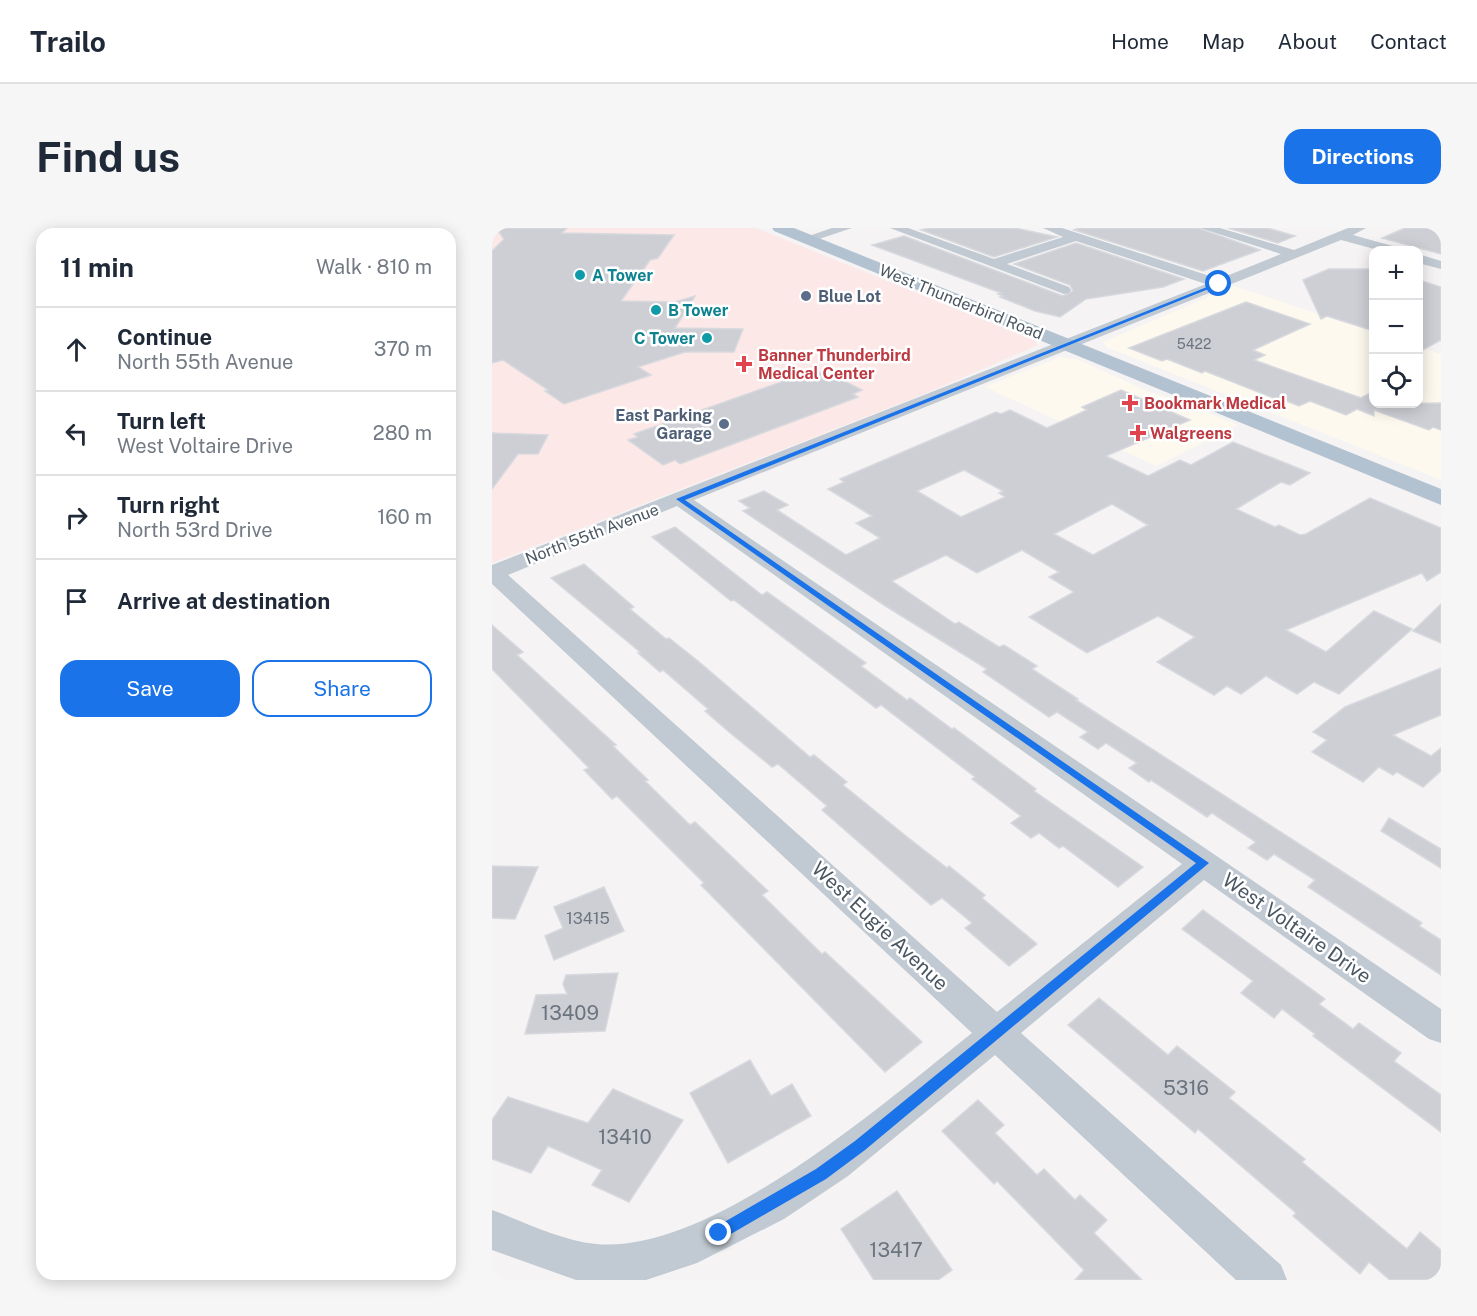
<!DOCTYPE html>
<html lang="en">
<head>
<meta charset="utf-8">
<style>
	body { margin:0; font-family:"Public Sans",sans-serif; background:#f6f6f7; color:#1f2937 }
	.controls { position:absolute; right:18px; top:18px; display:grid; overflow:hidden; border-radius:12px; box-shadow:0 3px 15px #0003 }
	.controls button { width:54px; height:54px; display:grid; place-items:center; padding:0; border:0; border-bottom:2px solid #e0e1e3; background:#fff; color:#1f2937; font:30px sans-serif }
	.stop { position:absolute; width:18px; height:18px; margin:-14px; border:4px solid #1a73e8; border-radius:50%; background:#fff }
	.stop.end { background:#1a73e8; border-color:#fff; box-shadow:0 2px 6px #0008 }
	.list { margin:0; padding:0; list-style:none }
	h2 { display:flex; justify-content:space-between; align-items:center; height:78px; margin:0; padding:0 24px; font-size:26px }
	h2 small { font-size:20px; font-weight:400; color:#747a83 }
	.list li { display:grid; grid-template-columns:39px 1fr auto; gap:18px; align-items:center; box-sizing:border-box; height:84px; padding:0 24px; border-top:2px solid #e0e1e3 }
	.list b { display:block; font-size:22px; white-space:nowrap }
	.list p { margin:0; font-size:20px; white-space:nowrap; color:#747a83 }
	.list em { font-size:20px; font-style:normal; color:#747a83 }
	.actions { display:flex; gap:12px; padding:18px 24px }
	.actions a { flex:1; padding:14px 0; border:2px solid #1a73e8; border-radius:18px; text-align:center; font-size:21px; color:#1a73e8 }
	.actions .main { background:#1a73e8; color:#fff }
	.icon { flex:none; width:33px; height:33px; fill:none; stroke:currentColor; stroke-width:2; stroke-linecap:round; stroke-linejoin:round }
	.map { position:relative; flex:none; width:949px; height:1052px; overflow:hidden; border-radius:18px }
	header { display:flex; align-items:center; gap:36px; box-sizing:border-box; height:84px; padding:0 30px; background:#fff; border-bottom:2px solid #e0e1e3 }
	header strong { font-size:28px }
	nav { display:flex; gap:33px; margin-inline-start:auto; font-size:21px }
	.intro { display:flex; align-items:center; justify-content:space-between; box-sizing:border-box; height:144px; padding:0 36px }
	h1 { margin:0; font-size:42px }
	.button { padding:15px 27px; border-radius:18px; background:#1a73e8; color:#fff; font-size:21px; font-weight:700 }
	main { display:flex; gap:36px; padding:0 36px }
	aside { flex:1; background:#fff; border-radius:18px; box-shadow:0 3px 15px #0003 }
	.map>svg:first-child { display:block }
	.commercial { fill:#fdf9ef }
	.medical { fill:#fce8e6 }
	.building { fill:#cdcfd5; stroke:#d7d9de; stroke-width:1.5; fill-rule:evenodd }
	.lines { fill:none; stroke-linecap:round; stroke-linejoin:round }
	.minor { fill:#c1cad2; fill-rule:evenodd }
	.major { fill:#b3c2d1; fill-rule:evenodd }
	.route { fill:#1a73e8 }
	.culture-dot { fill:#0f9aa8; stroke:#fff; stroke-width:2 }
	.service-dot { fill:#5c6f8a; stroke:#fff; stroke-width:2 }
	.health-dot { fill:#e0444e; stroke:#fff; stroke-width:2 }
	.labels { text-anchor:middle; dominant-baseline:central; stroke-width:5; stroke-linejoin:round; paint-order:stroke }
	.far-number-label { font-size:14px; fill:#6b747e }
	.far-culture-label { font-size:16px; font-weight:bold; fill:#0d838f; stroke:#fff; text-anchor:start }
	.far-service-label { font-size:16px; font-weight:bold; fill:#4e5e75; stroke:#fff; text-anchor:start }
	.far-street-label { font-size:16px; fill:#4a5661; stroke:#fff }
	.far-health-label { font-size:16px; font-weight:bold; fill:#be3a42; stroke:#fff; text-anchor:start }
	.number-label { font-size:16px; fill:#6b747e }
	.street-label { font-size:20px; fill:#4a5661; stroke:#fff }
	.near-number-label { font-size:20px; fill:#6b747e }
</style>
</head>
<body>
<header>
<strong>Trailo</strong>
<nav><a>Home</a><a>Map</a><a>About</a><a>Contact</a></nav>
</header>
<div class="intro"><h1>Find us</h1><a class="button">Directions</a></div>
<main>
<aside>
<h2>11 min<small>Walk · 810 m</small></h2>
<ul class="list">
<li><svg class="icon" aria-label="ahead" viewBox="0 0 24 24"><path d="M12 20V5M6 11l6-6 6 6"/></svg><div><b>Continue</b><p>North 55th Avenue</p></div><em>370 m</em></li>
<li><svg class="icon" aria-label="left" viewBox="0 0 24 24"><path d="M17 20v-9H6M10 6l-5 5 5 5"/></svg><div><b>Turn left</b><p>West Voltaire Drive</p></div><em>280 m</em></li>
<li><svg class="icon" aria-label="right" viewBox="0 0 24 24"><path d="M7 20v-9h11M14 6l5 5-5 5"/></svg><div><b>Turn right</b><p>North 53rd Drive</p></div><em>160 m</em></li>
<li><svg class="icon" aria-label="arrive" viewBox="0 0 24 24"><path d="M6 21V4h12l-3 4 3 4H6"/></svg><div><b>Arrive at destination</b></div></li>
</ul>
<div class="actions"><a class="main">Save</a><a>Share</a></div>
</aside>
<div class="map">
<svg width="949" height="1052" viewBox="0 0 949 1052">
	<rect width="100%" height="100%" fill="#f5f3f3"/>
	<g class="commercial">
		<polygon points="742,58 881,104 882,176 926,176 927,119 949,126 949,252 614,119 611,114"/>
		<polygon points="568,129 585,131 660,165 683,171 746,197 664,238 493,159"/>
	</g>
	<polygon class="medical" points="0,0 264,0 541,112 546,117 432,166 0,335"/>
	<g class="building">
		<polygon points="4,0 75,0 70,5 182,7 166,30 158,32 129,73 183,74 203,68 183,100 251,101 242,124 193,124 146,139 159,147 72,176 53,163 56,162 11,132 0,135 0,23 12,11"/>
		<polygon points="437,0 523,0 565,9 502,29 429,2"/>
		<polygon points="587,0 706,0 768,22 711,43 582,2"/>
		<polygon points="736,0 775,0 803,8 786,15"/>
		<polygon points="913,0 949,0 949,26 890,10"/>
		<polygon points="412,8 571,68 581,63 578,57 522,36 584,15 692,51 671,59 594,71 568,89 543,83 508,69 511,68 506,66 509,65 380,17"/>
		<polygon points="837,41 882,41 882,103 835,88 829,91 811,52"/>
		<polygon points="927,52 949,59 949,112 927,124"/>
		<polygon points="754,74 818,96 761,122 773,127 762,132 869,170 882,163 882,176 949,175 949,202 941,199 937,202 882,182 882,188 865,181 854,187 818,173 807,178 792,172 789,173 713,143 710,145 675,131 670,133 637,120"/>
		<polygon points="323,142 328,145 333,143 370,162 361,166 366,169 188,236 183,232 171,237 136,212 146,209 142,206"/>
		<path d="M629,162l69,30 -84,36 42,20 32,-16 11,5 42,-23 77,31 -20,12 -9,-3 -45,27 39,18 4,-2 21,10 6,-1 64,-36 71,30v44l-14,9 -5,-8 -136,57 40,22 48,-41 38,18 -73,65 -25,-12 -17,12 -31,-18 -25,18 -14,-8 -13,9 -57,-33 38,-25 -37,-21 -71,37 -58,-36 45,-25 -25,-15 10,-5 -37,-22 -45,23 -31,-18 -54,26 63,43 4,-2 40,25 5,-2 33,21 -5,3 46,30 -2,1 346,223 -3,3 22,14v35l-133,-88 7,-7 -41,-26 -7,6 -19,-12 8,-6 -44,-29 -5,4 -56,-37 -2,2 -20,-14 8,-5 -31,-20 -8,6 -18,-12 8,-5 -31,-20 -8,5 -66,-45 4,-3 -100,-62 -144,-96 7,-3 -11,-7 25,-10 24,14 -11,5 69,45 34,-17 -24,-15 16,-7 -44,-27 16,-7 -4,-3 156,-67 5,2 9,-4 37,18 40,-18 -5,-3zM472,242l39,21 -4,2 6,4 -44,20 -44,-26zM620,276l36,21 -55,30 -39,-21z"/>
		<polygon points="0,205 56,207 46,226 26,226 0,261"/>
		<polygon points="183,299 270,367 275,364 374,435 369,438 415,472 418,470 460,501 462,500 544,561 542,563 651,639 626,659 571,618 567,620 547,605 539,610 519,595 529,588 480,551 483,549 389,477 384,480 242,372 239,373 160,309"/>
		<polygon points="92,336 142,379 138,381 174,411 177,410 206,433 318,529 322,527 355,554 351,557 414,608 455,640 457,638 493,667 490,670 545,716 517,738 473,700 480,695 450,670 439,677 330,582 335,578 286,536 280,539 237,504 213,483 216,481 171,442 168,444 146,425 148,424 59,350"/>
		<polygon points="949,376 949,415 921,403"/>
		<polygon points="0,397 31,424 25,427 124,517 121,518 156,552 153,553 198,597 203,594 276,663 270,667 330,726 333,724 430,814 393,844 209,657 212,655 125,568 120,571 92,542 97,540 0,441"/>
		<polygon points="949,440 949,487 901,507 939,528 949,520 949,543 931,559 905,544 901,547 887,539 871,554 820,524 835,512 821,504 853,479"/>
		<polygon points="897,590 949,621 949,640 889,603"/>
		<polygon points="0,638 46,639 23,691 0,690"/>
		<polygon points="112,659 132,703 62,732 53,708 71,700 62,679"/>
		<polygon points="711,682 833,771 827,776 861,801 867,795 909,825 902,833 949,867 949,904 821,808 823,806 790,781 782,790 749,765 761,753 690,701"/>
		<polygon points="126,745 113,803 33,806 44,767 75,766 71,756 74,747"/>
		<polygon points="607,770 676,827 685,818 743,864 737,870 813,931 810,934 915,1021 928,1004 949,1022 949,1052 898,1052 877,1034 868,1046 801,988 804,985 706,901 703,905 576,797"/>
		<polygon points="258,832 279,868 300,856 319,888 236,935 198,865"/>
		<polygon points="121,861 191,892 137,974 100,957 110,942 56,918 39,945 0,931 0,892 16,869 96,895"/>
		<polygon points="486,872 512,897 503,905 545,947 552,941 583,972 588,967 615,992 602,1005 650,1052 583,1052 592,1042 505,953 502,956 450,903"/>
		<polygon points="405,963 460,1042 446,1052 382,1052 349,1001"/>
	</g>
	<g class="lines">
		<g class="minor">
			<polygon points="340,0 360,0 315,15 308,11"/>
			<path d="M398,0h18l86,31 69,-22 -20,-9h19l157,51 62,-25 -81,-26h20l74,22 54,-22h18l-13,7 43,12 2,3h-20l-37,-10 -647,260 747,509v34l-12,-4 -225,-159 -183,153 260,232 6,15h-51l-241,-225 -147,121 -64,43 -87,44 -51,17h-70l-84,-30v-40c33,12 68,30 104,34 115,11 289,-142 376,-211l-480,-449v-19l714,-281 -130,-43 -69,23 62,23 2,3 -2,3 -5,1zM185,278l505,358 -185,148 -489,-437z"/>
			<polygon points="926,26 949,33 949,41 926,35"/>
		</g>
		<polygon class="major" points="280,0 302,0 949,261 949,277 282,3"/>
	</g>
	<polygon class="route" points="725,55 729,56 193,272 717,635 373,922 334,951 232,1010 227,1012 222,1010 220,1005 222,1000 324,941 363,913 704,635 184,271"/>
	<g class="culture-dot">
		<circle cx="88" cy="47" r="6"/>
		<circle cx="164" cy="82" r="6"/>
		<circle cx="215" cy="110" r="6"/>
	</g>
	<g class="service-dot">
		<circle cx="314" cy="68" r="6"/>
		<circle cx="232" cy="196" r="6"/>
	</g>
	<g class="health-dot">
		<path d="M249 127h6v6h6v6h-6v6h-6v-6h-6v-6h6z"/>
		<path d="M635 166h6v6h6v6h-6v6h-6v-6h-6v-6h6z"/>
		<path d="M643 196h6v6h6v6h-6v6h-6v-6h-6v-6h6z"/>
	</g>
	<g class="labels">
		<g class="far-number-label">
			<text x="702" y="116">5422</text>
		</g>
		<g class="far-culture-label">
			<text x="100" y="47">A Tower</text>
			<text x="176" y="82">B Tower</text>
			<text x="203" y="110" text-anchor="end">C Tower</text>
		</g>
		<g class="far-service-label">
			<text x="326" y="68">Blue Lot</text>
			<text x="220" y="187" text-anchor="end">East Parking<tspan x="220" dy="18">Garage</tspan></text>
		</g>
		<g class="far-street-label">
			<text transform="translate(469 74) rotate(22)">West Thunderbird Road</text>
			<text transform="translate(100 306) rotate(-21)">North 55th Avenue</text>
		</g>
		<g class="far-health-label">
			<text x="266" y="127">Banner Thunderbird<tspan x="266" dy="18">Medical Center</tspan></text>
			<text x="652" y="175">Bookmark Medical</text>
			<text x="658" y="205">Walgreens</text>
		</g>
		<g class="number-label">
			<text x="96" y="690">13415</text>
		</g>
		<g class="street-label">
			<text transform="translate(388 698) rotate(43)">West Eugie Avenue</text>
			<text transform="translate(805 700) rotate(35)">West Voltaire Drive</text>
		</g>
		<g class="near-number-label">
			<text x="78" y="785">13409</text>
			<text x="694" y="860">5316</text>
			<text x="133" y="909">13410</text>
			<text x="404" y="1022">13417</text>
		</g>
	</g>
</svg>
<div class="controls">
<button>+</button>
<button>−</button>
<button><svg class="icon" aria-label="locate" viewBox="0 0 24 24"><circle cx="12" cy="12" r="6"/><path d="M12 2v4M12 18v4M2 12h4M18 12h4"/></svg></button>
</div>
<div class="stop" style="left:727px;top:56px"></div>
<div class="stop end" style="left:227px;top:1005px"></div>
</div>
</main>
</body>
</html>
